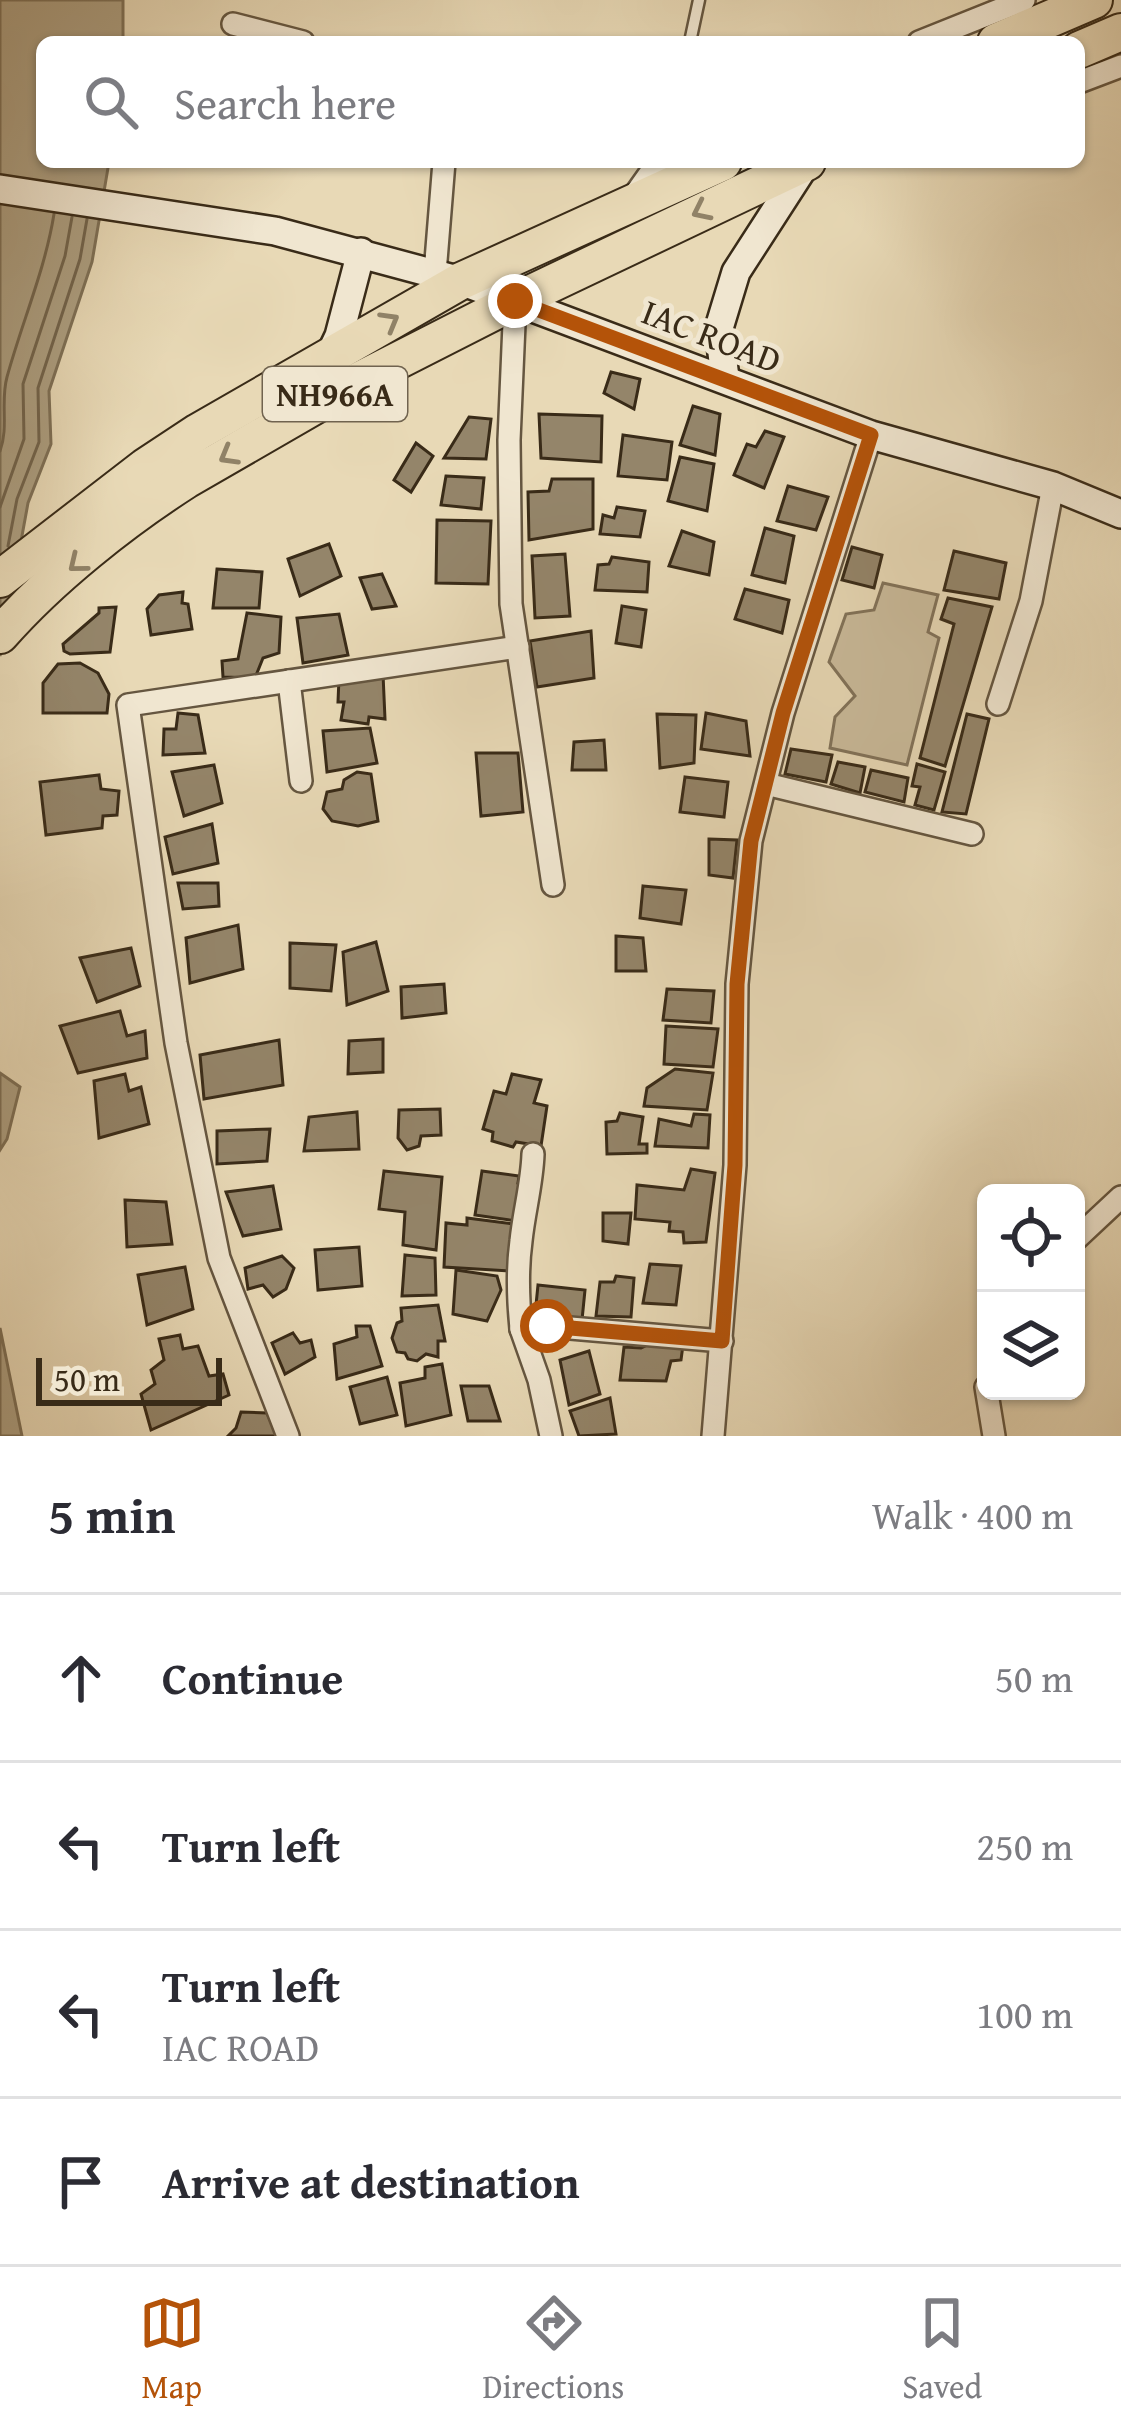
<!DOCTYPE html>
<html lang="en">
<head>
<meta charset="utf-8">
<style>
	body { margin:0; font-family:"Gentium Book Plus",serif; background:#f7f7f7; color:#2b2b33 }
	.controls { position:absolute; right:36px; bottom:36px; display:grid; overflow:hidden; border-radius:18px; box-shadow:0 3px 9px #0004 }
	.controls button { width:108px; height:108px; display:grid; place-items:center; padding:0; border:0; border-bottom:3px solid #e1e1e2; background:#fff; color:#2b2b33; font:60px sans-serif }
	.scale { position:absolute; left:36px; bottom:30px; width:186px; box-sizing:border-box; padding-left:12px; border:6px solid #392b18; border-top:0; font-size:33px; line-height:42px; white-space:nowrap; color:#392b18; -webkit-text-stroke:9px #f0e6d0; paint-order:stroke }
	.stop { position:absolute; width:36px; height:36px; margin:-27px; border:9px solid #b45309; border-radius:50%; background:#fff }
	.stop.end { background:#b45309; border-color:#fff; box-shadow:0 3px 12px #0008 }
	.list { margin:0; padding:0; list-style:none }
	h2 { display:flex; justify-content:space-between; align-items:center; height:156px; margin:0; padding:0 48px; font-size:51px }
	h2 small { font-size:39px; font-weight:400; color:#7c7c81 }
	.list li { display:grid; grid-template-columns:78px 1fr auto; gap:36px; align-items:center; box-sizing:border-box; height:168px; padding:0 48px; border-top:3px solid #e1e1e2 }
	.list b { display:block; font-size:45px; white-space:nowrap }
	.list p { margin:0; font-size:39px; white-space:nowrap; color:#7c7c81 }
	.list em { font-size:39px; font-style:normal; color:#7c7c81 }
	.icon { flex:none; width:66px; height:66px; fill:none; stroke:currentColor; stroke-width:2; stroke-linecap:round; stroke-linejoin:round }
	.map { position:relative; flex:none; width:1121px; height:1436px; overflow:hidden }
	.search { position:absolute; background:#fff; box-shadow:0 3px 9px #0004; left:36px; right:36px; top:36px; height:132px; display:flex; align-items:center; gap:30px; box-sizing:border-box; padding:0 42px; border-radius:18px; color:#7c7c81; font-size:45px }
	.sheet { height:828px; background:#fff }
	nav { display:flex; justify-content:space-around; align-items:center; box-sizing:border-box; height:168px; border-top:3px solid #e1e1e2; background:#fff; font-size:33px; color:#7c7c81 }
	nav a { display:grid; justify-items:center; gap:6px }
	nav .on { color:#b45309 }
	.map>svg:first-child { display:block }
	.green { fill:#cabb9b; stroke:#82735a; stroke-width:3 }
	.water { fill:#ac9e80; stroke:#7e7056; stroke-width:3 }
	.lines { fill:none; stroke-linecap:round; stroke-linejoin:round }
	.shore { stroke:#72644c; stroke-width:3 }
	.building { fill:#94856a; stroke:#392b18; stroke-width:3 }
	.lane-casing { stroke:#655640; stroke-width:15 }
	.street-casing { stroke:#655640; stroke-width:26 }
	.secondary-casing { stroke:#392b18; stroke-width:32 }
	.highway-casing { stroke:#392b18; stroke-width:40 }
	.lane { stroke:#f0e6d0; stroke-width:10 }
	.street { stroke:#f0e6d0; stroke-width:21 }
	.secondary { stroke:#f0e6d0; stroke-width:27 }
	.highway { stroke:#e8d9b6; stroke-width:36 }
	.oneway { stroke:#908267 }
	.route { stroke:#b45309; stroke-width:15 }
	.labels { text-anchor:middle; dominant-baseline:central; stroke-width:10; stroke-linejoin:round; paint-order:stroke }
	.shield { fill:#f0e6d0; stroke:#70634f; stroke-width:3 }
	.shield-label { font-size:33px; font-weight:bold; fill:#392b18 }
	.street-label { font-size:36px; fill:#392b18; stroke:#f0e6d0 }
</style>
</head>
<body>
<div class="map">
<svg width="1121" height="1436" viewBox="0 0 1121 1436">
	<rect width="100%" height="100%" fill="#e8d9b6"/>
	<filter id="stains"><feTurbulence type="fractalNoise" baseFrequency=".00167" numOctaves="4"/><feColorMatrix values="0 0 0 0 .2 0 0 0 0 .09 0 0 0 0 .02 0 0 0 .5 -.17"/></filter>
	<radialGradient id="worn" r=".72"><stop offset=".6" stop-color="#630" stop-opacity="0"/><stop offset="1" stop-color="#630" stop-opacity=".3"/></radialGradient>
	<polygon class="green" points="883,583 938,595 928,632 939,638 907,765 830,748 835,717 855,696 829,662 846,614 874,610"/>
	<g class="water">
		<polygon points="0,0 123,0 123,42 42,42 42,162 109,162 92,262 49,391 51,444 28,503 0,656"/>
		<polygon points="0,1073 20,1087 7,1139 0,1150"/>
		<polygon points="0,1328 22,1436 0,1436"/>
	</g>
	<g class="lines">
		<g class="shore">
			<path d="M0,451c9,-24 0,-49 7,-74 15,-55 38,-107 47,-163"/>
			<polyline points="0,507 24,439 23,384 65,256 72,217"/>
			<polyline points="8,546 17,499 39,442 38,388 80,259 87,219"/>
		</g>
	</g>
	<g class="building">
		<polygon points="611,372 640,379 634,409 604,393"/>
		<polygon points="693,406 720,414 715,455 680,445"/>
		<polygon points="539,414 602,416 601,462 541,458"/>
		<polygon points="469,417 491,419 486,459 444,458"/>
		<polygon points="765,431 784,437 764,488 734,475 747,444 756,447"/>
		<polygon points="623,435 672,442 667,480 618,476"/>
		<polygon points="416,443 433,456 411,492 394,480"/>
		<polygon points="680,457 714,464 707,511 668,501"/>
		<polygon points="446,476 484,478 481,509 441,505"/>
		<polygon points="552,479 593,479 593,529 529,540 528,492 549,491"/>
		<polygon points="788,486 828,497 816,530 777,521"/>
		<polygon points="617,507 645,511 640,537 600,534 603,515 614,518"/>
		<polygon points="437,520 491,521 488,584 436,583"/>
		<polygon points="765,528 794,536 785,583 752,575"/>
		<polygon points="682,531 714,542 709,575 669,566"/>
		<polygon points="329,544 341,576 300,596 288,559"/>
		<polygon points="852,547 882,555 874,588 842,580"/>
		<polygon points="954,551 1006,563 999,599 944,590"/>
		<polygon points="565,554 570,616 535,618 532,556"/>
		<polygon points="612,557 649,562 647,592 595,590 598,565 609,564"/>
		<polygon points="217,569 262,572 259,608 213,608"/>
		<polygon points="382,574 396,606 372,609 360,578"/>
		<polygon points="745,589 789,600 782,633 735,619"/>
		<polygon points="183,592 182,603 188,604 192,629 151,635 147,609 159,595"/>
		<polygon points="948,598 992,607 945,766 920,758 954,624 941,619"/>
		<polygon points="622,606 646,610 641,647 616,643"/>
		<polygon points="116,607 110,652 70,654 64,651 63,644 99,613 99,608"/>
		<polygon points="247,613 281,617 279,653 263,658 255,678 223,677 222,661 238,659"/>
		<polygon points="339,614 348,655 303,663 297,618"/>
		<polygon points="591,631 594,678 537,687 530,641"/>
		<polygon points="80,663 98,673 109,694 107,713 43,713 43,683 58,664"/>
		<polygon points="383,674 385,719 369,717 368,724 341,720 344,702 338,702 339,678"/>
		<polygon points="178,713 198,715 205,753 163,755 164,729 176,729"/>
		<polygon points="706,713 746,721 750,756 701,749"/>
		<polygon points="657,714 696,715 694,763 660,768"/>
		<polygon points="967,714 989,719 966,814 942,812"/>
		<polygon points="370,728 377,763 327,772 323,731"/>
		<polygon points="604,740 606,770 572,770 574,742"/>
		<polygon points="791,749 832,755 826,782 785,774"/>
		<polygon points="476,753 518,753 523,812 481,816"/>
		<polygon points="838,762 865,767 860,793 831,784"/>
		<polygon points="917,764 945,772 934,810 915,805 920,787 912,786"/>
		<polygon points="214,765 222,803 184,816 172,772"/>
		<polygon points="871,770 908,778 904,802 865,792"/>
		<polygon points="357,772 371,774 378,821 358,826 332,821 323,809 327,792 342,789 344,780"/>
		<polygon points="99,775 101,789 119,791 117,815 103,816 102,828 46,835 40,782"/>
		<polygon points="685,777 728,782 724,817 680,812"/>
		<polygon points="212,824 218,863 173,874 165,837"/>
		<polygon points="709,839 737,840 733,878 709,875"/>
		<polygon points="178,883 218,883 219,906 183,909"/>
		<polygon points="643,886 686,890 681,924 640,918"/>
		<polygon points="238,925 243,969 190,983 186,938"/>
		<polygon points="616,936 643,938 646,971 616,971"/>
		<polygon points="376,942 388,991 347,1005 343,952"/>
		<polygon points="290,943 336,945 331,991 290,988"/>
		<polygon points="131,948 140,986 97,1002 80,958"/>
		<polygon points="444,984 446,1013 402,1018 401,987"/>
		<polygon points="667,989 714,991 711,1023 663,1020"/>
		<polygon points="120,1011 127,1036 145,1031 147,1058 78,1073 60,1026"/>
		<polygon points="666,1026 718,1029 713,1067 664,1064"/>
		<polygon points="383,1039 383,1072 348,1074 349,1041"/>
		<polygon points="279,1040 283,1085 204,1099 200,1055"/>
		<polygon points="675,1069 713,1073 707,1110 644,1106 647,1088"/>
		<polygon points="125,1074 129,1091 141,1087 149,1124 99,1138 94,1081"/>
		<polygon points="512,1074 541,1080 534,1103 547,1106 541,1146 516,1142 513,1147 492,1141 493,1132 483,1129 494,1091 506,1094"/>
		<polygon points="440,1109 441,1135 421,1136 419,1146 407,1150 398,1138 399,1110"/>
		<polygon points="357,1112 359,1149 304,1151 309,1117"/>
		<polygon points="620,1113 643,1117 639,1144 647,1144 647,1153 607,1154 606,1122 617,1121"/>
		<polygon points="694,1114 710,1115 708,1148 655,1146 659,1119 691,1126"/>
		<polygon points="270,1129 267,1161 217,1164 217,1131"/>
		<polygon points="691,1169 715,1173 706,1242 684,1243 683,1232 669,1231 670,1222 635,1219 637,1185 684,1190"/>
		<polygon points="384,1171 442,1177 436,1250 403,1245 405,1212 379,1209"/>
		<polygon points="482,1171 519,1176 518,1183 527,1185 523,1222 475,1215"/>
		<polygon points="273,1186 281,1229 243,1236 226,1192"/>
		<polygon points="125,1200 166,1202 172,1244 127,1247"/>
		<polygon points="603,1213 631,1213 628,1244 603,1241"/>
		<polygon points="467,1218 513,1224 511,1271 444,1267 446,1223 467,1225"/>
		<polygon points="359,1247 362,1286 318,1290 315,1250"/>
		<polygon points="405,1255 435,1258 436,1295 402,1296"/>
		<polygon points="282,1256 294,1268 286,1289 273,1297 263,1285 248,1289 245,1268"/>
		<polygon points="650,1264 681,1266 676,1305 643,1303"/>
		<polygon points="185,1267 193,1309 147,1325 138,1275"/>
		<polygon points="456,1270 497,1276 501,1290 487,1321 453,1314"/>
		<polygon points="616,1276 634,1278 631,1317 596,1316 600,1282 614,1282"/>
		<polygon points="538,1285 585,1290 582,1320 535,1315"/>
		<polygon points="438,1305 445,1341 438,1341 438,1357 426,1354 417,1361 408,1359 405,1353 397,1352 392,1338 397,1323 402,1321 401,1308"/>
		<polygon points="356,1326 370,1326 382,1366 337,1379 334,1344 357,1337"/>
		<polygon points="293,1333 300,1343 311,1340 315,1357 285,1374 272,1343"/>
		<polygon points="180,1335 183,1349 198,1346 209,1376 223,1374 229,1395 151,1430 141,1394 155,1384 151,1370 164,1360 159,1339"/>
		<polygon points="654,1342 683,1345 681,1360 671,1361 666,1381 620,1380 624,1347 641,1348"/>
		<polygon points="589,1351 600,1394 569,1405 560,1360"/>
		<polygon points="442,1364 451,1415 406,1426 400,1383 425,1378 425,1367"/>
		<polygon points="387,1377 397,1415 360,1424 350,1387"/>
		<polygon points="461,1386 489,1386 500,1421 468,1421"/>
		<polygon points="610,1398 616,1434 579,1436 570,1411"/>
		<polygon points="241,1412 267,1413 277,1436 228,1436 236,1428"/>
	</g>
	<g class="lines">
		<defs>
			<polyline id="lane" points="690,42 699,0"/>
			<g id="street">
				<polyline points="233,24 303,42"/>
				<polyline points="919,42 1024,0"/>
				<polyline points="1079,82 1121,66"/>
				<polyline points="631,200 658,162"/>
				<polyline points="435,273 444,162"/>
				<polyline points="515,301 509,440 511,604 553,885"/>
				<polyline points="289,681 301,781"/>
				<polyline points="998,704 1031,601 1053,486"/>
				<polyline points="766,784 972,834"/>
				<polyline points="1076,1239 1121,1197"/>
				<path d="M521,1329c-3,-30 -4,-59 0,-88 3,-30 11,-57 12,-87"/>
				<polyline points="986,1387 994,1436"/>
				<polyline points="288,1436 219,1258 176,1043 128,705 518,647"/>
				<polyline points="551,1436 539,1380 521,1329 547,1326 722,1341"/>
				<polyline points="713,1436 735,1165 737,984 751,841 783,713 871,435"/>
			</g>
			<g id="secondary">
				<polyline points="0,189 275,231 461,281 871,435 1053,486 1121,514"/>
				<polyline points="329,357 339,336 361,252"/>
				<polyline points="725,378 719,328 736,272 807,162"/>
			</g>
			<g id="highway">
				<polyline points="996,42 1094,0"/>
				<polyline points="1079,50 1121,32"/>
				<polyline points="0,579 145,467 198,432 461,281 723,162"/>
				<path d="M0,635c50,-57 122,-114 186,-155l168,-97 161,-82 292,-139"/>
			</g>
		</defs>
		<use href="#lane" class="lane-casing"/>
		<use href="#street" class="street-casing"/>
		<use href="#secondary" class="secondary-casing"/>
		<use href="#highway" class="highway-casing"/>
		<use href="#lane" class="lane"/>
		<use href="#street" class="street"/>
		<use href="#secondary" class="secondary"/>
		<use href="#highway" class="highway"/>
	</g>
	<defs><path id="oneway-chevron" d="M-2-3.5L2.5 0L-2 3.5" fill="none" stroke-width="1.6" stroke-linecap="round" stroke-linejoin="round" transform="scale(3)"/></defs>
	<g class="oneway">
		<use href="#oneway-chevron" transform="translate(701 211) rotate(154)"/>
		<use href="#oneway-chevron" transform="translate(390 321) rotate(-30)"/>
		<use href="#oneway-chevron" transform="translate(228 456) rotate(150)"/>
		<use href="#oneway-chevron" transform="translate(77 564) rotate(141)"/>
	</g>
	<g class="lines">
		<polyline class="route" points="515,301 871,435 783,713 751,841 737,984 735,1165 722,1341 547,1326"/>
	</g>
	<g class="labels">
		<rect class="shield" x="263" y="367" width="144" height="54" rx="9"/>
		<g class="shield-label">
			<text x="335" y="394">NH966A</text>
		</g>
		<g class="street-label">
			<text transform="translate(712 335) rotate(21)">IAC ROAD</text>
		</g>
	</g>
	<rect width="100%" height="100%" filter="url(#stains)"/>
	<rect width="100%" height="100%" fill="url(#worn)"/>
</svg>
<div class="controls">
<button><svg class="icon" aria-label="locate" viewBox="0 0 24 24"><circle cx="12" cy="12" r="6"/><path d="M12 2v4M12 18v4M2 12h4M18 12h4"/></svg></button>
<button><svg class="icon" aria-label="layers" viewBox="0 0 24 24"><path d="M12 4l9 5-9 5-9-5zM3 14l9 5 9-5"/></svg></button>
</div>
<div class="scale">50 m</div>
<div class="stop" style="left:547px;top:1326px"></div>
<div class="stop end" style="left:515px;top:301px"></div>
<div class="search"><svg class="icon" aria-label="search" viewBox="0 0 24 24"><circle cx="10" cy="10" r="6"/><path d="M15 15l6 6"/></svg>Search here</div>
</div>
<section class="sheet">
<h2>5 min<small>Walk · 400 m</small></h2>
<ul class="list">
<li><svg class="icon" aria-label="ahead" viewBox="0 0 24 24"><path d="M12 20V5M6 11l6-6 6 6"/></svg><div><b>Continue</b></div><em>50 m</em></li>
<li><svg class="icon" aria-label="left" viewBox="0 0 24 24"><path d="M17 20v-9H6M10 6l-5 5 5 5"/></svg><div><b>Turn left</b></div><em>250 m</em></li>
<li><svg class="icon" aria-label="left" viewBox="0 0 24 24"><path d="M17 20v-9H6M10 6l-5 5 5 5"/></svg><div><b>Turn left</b><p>IAC ROAD</p></div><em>100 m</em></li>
<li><svg class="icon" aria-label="arrive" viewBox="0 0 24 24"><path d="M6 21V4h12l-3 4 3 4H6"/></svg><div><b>Arrive at destination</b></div></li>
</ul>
</section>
<nav>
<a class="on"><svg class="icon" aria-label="map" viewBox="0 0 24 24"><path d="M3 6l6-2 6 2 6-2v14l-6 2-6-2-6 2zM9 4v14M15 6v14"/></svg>Map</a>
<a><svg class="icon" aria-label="directions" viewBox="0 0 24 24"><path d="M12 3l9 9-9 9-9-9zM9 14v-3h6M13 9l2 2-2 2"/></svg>Directions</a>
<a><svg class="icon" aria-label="saved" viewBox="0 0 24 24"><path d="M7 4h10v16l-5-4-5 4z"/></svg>Saved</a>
</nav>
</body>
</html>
